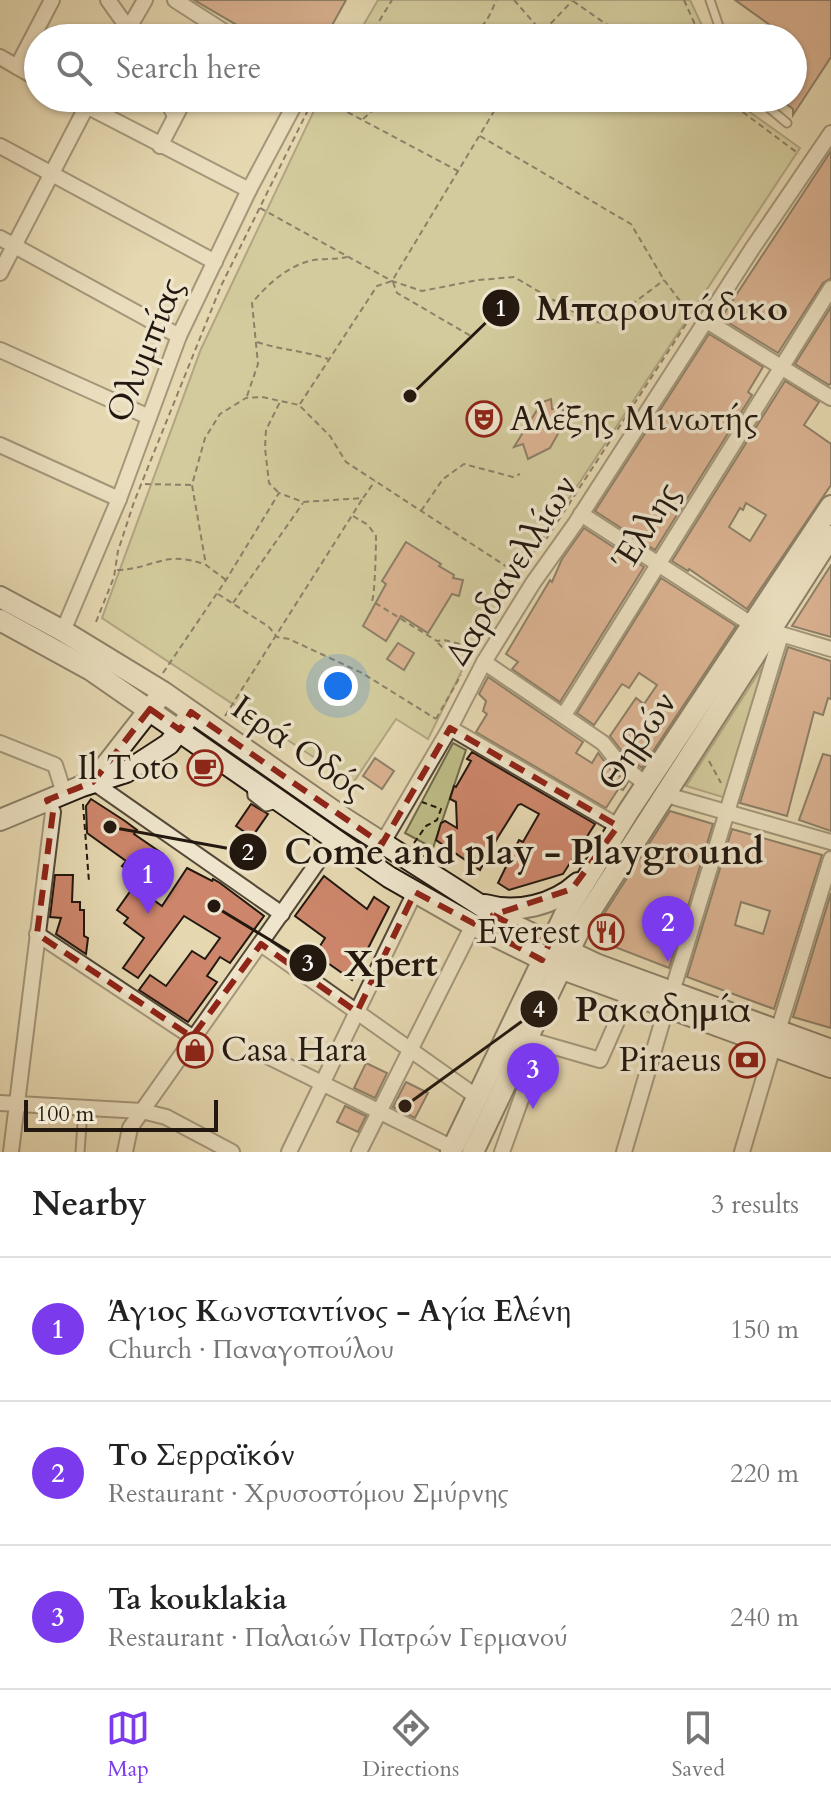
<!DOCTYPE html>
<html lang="en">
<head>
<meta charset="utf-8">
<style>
	body { margin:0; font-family:Cardo,serif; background:#f2f2f2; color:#222 }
	.scale { position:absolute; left:24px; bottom:20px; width:194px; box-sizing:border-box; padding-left:8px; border:4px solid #22180f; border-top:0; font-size:22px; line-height:28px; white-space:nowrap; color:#22180f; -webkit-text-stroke:6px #eee5cc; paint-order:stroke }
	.you { position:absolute; left:338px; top:686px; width:28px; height:28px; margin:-20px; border:6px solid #fff; border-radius:50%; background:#1a73e8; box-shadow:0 0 0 12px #1a73e833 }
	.badge { display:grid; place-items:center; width:52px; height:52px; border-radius:50%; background:#7c3aed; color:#fff; font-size:26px; font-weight:700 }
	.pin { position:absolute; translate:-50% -66px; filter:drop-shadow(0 2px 4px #0008) }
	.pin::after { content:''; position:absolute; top:42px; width:28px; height:24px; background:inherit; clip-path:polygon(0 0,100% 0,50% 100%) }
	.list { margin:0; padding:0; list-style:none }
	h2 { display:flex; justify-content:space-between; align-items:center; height:104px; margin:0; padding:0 32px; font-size:34px }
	h2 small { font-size:26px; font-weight:400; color:#767676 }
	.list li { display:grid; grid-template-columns:52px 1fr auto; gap:24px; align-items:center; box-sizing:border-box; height:144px; padding:0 32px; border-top:2px solid #e0e0e0 }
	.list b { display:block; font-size:30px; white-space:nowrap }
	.list p { margin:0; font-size:26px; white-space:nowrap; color:#767676 }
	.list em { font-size:26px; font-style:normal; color:#767676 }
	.icon { flex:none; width:44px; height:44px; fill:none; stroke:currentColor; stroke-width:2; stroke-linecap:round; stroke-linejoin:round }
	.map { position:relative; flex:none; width:831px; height:1152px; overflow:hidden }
	.search { position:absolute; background:#fff; box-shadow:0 2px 6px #0004; left:24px; right:24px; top:24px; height:88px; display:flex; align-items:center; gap:20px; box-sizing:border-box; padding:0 28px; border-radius:44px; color:#767676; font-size:30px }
	.sheet { height:536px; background:#fff }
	nav { display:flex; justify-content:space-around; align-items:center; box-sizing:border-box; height:112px; border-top:2px solid #e0e0e0; background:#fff; font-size:22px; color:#767676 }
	nav a { display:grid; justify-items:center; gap:4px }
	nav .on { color:#7c3aed }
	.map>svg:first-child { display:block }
	.green { fill:#bdbc86; stroke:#706a4a; stroke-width:2 }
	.building { fill:#cd866b; stroke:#22180f; stroke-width:2; fill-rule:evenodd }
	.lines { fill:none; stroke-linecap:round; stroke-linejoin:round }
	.lane-casing { stroke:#534837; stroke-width:11 }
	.street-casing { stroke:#534837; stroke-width:18 }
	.secondary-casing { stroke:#22180f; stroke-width:24 }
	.path { stroke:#22180f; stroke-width:2; stroke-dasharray:6 4; stroke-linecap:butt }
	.lane { stroke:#eee5cc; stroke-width:7 }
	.street { stroke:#eee5cc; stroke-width:14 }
	.secondary { stroke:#eee5cc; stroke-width:20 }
	.marked { fill:none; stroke:#8f2418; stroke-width:6; stroke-dasharray:16 10; stroke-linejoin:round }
	.labels { text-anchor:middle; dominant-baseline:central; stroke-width:7; stroke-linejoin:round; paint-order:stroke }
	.street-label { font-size:34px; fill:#22180f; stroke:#eee5cc }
	.poi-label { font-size:34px; fill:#22180f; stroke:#eee5cc; text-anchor:end }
	.leader { fill:none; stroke:#22180f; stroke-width:3 }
	.callout-dot { fill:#22180f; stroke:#eee5cc; stroke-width:3 }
	.mark-label { font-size:24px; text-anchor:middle; font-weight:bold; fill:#fff }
	.callout-label { font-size:36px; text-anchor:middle; font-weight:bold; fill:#22180f; stroke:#eee5cc; stroke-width:7; stroke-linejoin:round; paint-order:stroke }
</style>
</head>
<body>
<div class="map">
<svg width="831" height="1152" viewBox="0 0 831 1152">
	<rect width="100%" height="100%" fill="#e5d7b0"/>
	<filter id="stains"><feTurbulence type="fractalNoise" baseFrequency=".0025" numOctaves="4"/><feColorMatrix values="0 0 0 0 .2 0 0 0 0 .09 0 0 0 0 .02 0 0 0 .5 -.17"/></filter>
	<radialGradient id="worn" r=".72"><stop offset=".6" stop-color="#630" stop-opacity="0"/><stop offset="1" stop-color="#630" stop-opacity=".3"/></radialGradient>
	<g class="green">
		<polygon points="378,0 690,0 708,38 356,38"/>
		<polygon points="320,98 737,98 740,105 800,148 514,582 474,646 428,739 396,719 353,783 102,618 201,349"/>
		<polygon points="763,666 726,798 686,786"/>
		<polygon points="453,743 466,750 433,848 405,833"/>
	</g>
	<g class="building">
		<polygon points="194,0 346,0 325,38 259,38"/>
		<polygon points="735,0 831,0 831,57 793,115 793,109 778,98 793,98 793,38 788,38"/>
		<polygon points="831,151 831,278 823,283 778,353 721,318"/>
		<polygon points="831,307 831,383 829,385 795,364"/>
		<polygon points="709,334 763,367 748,392 752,395 655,550 595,511"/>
		<path d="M785,381l34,21 -15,23 27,19v41l-84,124 -58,-40 -1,2 -16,-10zM746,503l20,12 -16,26 -21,-14 11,-19 3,2z"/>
		<polygon points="551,399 552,409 563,409 559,432 550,448 528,459 523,444 514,447 537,410 537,404"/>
		<polygon points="584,528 644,567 560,702 512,669 518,662 506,654 550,580 552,582 562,559"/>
		<polygon points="406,542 441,564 439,566 454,575 453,578 463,580 459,596 452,594 428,633 401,616 386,641 363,626 386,584 382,581"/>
		<polygon points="831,565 831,637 792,626"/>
		<polygon points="661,578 736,626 642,768 626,756 610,736 636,698 644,704 657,685 639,673 629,688 622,684 594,725 577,713"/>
		<polygon points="398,643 414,653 404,670 387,659"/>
		<polygon points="788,647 831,661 831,699 828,698 823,715 814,712 787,816 740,803"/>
		<polygon points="488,677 583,742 576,753 592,763 598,753 611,770 628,782 623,790 619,788 606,808 476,732 487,714 483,711 486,701 479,694"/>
		<polygon points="472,752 595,824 563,874 509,890 498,883 519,840 523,842 539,814 521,804 518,805 498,837 480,870 436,840 441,823 445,821 457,828 456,802 450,799 454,786 456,787 471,761 467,759"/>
		<polygon points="823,754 831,756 831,831 799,820"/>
		<polygon points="375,758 394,771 382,789 363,776"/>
		<polygon points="91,799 125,821 137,830 134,834 163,854 144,881 122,866 126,861 87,833 86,806"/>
		<polygon points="251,804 268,814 252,837 236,826"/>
		<polygon points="670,811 713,824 669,968 602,942 604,938 595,928"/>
		<path d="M732,829l90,26 -48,154 -87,-32zM741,902l29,9 -7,23 -28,-9z"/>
		<polygon points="187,868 212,881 213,879 220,883 264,916 230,963 220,957 207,976 217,982 188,1022 139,990 150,975 166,986 192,951 205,959 220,938 184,916 138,978 123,968 144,938 124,923 128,918 117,910 134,886 162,906"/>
		<polygon points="55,875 73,875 72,902 80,902 80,910 84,910 84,936 88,938 86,954 56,934 61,918 50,917"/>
		<polygon points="324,876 367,909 374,897 389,907 352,980 315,954 325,938 295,916"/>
		<polygon points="831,893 831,1028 793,1017"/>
		<polygon points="366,1063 387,1073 375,1098 354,1088"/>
		<polygon points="406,1082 428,1093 415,1118 393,1107"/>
		<polygon points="345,1106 366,1116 358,1132 337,1122"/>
	</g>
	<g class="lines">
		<defs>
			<g id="lane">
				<polyline points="710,0 723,38"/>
				<polyline points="757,98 787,123"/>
				<polyline points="251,786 252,796 266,807 277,804"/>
				<polyline points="80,1152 83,1110"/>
			</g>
			<g id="street">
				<polyline points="108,0 135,38"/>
				<polyline points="175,0 234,38"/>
				<polyline points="123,38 145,0"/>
				<polyline points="0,57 38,79"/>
				<polyline points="17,67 52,0"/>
				<polyline points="71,98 249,190"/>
				<polyline points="166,98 175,116"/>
				<polyline points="0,146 215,262"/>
				<polyline points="160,146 185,98"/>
				<polyline points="0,238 179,336"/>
				<polyline points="0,273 91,98"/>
				<polyline points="707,321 831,398"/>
				<polyline points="0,350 149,417"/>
				<polyline points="0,445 119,499"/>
				<polyline points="581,514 754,626"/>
				<polyline points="63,631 119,499 179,336 249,190 298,98"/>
				<polyline points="774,632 831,649"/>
				<polyline points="484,662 603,743 619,763 647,785"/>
				<polyline points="564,715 831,288"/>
				<polyline points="450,728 618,826"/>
				<polyline points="0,743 55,765 64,793"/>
				<polyline points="93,782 282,914"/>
				<polyline points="663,794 831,842"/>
				<polyline points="382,844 450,728 484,662 533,583 575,524 752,249 831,133"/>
				<polyline points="37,934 192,1037"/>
				<polyline points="261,944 477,1097"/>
				<polyline points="672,992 781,635"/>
				<polyline points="778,1031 831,859"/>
				<polyline points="527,1039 600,1060 629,994"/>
				<polyline points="265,1055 453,1148"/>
				<polyline points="0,1103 142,1111 166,1117 232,1152"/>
				<polyline points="11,1152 53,812 47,800"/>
				<polyline points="125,1152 130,1128 334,839"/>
				<polyline points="289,1152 415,892"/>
				<polyline points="359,1152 473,925"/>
				<polyline points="502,1152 541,1044"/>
				<polyline points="624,1152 666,1009"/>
				<polyline points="742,1152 773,1047"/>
			</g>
			<g id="secondary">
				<polyline points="0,597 63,631 163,692 345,819 505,921 598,965 831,1050"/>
				<polyline points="0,620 91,670 389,877 473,925 560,968 831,1067"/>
				<polyline points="93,782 158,699"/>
				<polyline points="0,820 82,786 126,772 169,744 187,719"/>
				<path d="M485,905c32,9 69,0 93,-22"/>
				<polyline points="451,1152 565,914 628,812 831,506"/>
				<polyline points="473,1152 582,924 831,536"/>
			</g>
		</defs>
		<use href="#lane" class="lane-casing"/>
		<use href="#street" class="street-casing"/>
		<use href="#secondary" class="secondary-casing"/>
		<g class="path">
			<polyline points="514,0 542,32"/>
			<polyline points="684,0 701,38"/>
			<polyline points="573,1 626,38"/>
			<polyline points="369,38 392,0"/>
			<path d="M465,38c18,-8 25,-21 31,-38"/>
			<polyline points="537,38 572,1"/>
			<polyline points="321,98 458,171"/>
			<polyline points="719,98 732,104"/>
			<polyline points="729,98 732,104 799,154"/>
			<polyline points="363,119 378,106 414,103 417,98"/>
			<polyline points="480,136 631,224 664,280 691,315"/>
			<polyline points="260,208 392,281 422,291 478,280 514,277 586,319 602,323 618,315 664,280"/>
			<polyline points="393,282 397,293 471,336"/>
			<path d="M257,342c24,8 48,9 71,17"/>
			<path d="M247,396l11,-32 -6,-61c15,-18 33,-35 57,-42 12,-3 26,-1 38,-4"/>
			<polyline points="300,404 377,286 392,281 502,98"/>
			<polyline points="145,484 191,485"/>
			<polyline points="278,492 269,483 265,448 266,430 280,402"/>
			<polyline points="421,511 443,479 464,464 513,477 520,474"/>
			<path d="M353,516l15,9 8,11c0,9 -1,59 -4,65l65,40 7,-1 31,8"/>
			<polyline points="541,547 690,318"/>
			<path d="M117,570c38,-1 45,-20 87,-6"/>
			<polyline points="226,580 206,565 192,485 205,438 220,414 246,398 262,397 299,405 330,436 346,462 521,576"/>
			<polyline points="218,594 269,627 277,637 289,639 362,673 436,719"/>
			<polyline points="233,603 303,503"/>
			<polyline points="96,622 114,577 118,551 134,502 221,286 311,104"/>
			<polyline points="438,643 442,647 473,654"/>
			<polyline points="163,673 226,580 279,493 303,502 363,498 375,481"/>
			<polyline points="225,716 363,498"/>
			<polyline points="436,719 461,675"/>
			<polyline points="709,761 721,783"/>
			<polyline points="83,804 89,882"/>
			<polyline points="414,843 426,826 437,820 441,809 422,802"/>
		</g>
		<use href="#lane" class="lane"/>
		<use href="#street" class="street"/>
		<use href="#secondary" class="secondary"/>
	</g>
	<path d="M0 0H831V1152H0ZM150,709l30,21 11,-18 191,132 68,-116 168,98 -46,63 -79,26 56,29 -7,16 -127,-68 -58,120 -96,-68 -69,93 -155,-103 16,-122 -6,-12 46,-18z" fill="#e5d7b0" fill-opacity=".55" fill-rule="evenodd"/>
	<path class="marked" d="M150,709l30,21 11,-18 191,132 68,-116 168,98 -46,63 -79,26 56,29 -7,16 -127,-68 -58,120 -96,-68 -69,93 -155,-103 16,-122 -6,-12 46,-18z"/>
	<defs>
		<symbol id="theatre-ring" viewBox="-11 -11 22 22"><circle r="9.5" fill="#eee5cc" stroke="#8f2418" stroke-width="1.5"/><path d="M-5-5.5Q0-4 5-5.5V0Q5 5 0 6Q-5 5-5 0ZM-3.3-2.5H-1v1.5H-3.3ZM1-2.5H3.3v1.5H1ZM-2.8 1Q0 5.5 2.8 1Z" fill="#8f2418"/></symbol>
		<symbol id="cafe-ring" viewBox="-11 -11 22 22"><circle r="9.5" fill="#eee5cc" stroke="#8f2418" stroke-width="1.5"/><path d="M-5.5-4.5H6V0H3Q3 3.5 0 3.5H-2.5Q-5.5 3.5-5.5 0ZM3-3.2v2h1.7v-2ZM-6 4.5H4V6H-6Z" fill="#8f2418"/></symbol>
		<symbol id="restaurant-ring" viewBox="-11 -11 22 22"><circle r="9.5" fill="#eee5cc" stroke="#8f2418" stroke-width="1.5"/><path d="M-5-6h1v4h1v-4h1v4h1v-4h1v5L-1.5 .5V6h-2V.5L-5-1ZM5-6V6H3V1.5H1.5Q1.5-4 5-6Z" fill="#8f2418"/></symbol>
		<symbol id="shop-ring" viewBox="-11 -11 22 22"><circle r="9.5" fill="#eee5cc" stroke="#8f2418" stroke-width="1.5"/><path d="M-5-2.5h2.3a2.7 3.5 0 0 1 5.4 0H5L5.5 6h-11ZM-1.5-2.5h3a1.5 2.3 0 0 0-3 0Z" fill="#8f2418"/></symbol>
		<symbol id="bank-ring" viewBox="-11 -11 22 22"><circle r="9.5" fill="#eee5cc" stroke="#8f2418" stroke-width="1.5"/><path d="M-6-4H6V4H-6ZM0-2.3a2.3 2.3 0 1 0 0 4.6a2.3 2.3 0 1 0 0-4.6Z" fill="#8f2418"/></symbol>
	</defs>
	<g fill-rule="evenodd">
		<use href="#theatre-ring" x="464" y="399" width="40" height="40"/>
		<use href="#cafe-ring" x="185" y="748" width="40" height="40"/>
		<use href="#restaurant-ring" x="586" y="912" width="40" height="40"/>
		<use href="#shop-ring" x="175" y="1030" width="40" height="40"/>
		<use href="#bank-ring" x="727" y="1040" width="40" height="40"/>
	</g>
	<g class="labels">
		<g class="street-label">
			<text transform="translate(145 350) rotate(-68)">Ολυμπίας</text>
			<text transform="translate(646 526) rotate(-58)">Έλλης</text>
			<text transform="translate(511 570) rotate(-58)">Δαρδανελλίων</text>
			<text transform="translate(637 741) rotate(-56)">Θηβών</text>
			<text transform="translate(299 748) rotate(35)">Ιερά Οδός</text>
		</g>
		<g class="poi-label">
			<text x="510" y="419" text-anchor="start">Αλέξης Μινωτής</text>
			<text x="179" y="768">Il Toto</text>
			<text x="580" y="932">Everest</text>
			<text x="221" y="1050" text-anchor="start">Casa Hara</text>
			<text x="721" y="1060">Piraeus</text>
		</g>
	</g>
	<path class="leader" d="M410 396L501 308M110 827L248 852M214 906L308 963M405 1106L539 1009"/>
	<g class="callout-dot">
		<circle cx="410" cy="396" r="8"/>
		<circle cx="110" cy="827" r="8"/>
		<circle cx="214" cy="906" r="8"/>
		<circle cx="405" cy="1106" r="8"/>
		<circle cx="501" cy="308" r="20"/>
		<circle cx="248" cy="852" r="20"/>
		<circle cx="308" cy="963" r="20"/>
		<circle cx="539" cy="1009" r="20"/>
	</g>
	<g class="mark-label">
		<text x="501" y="316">1</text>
		<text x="248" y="860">2</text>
		<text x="308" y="971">3</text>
		<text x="539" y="1017">4</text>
	</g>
	<g class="callout-label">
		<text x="662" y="320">Μπαρουτάδικο</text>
		<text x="524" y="864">Come and play - Playground</text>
		<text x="391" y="976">Xpert</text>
		<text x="663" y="1021">Ρακαδημία</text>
	</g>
	<rect width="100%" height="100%" filter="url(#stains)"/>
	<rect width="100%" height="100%" fill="url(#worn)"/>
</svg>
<div class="scale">100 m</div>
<div class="you"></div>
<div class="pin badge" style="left:148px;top:914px">1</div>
<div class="pin badge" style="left:668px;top:962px">2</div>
<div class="pin badge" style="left:533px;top:1109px">3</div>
<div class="search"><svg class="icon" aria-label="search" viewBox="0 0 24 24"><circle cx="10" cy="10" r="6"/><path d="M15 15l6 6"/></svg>Search here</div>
</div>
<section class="sheet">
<h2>Nearby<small>3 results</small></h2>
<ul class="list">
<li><span class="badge">1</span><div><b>Άγιος Κωνσταντίνος - Αγία Ελένη</b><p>Church · Παναγοπούλου</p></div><em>150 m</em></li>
<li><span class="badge">2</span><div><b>Το Σερραϊκόν</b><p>Restaurant · Χρυσοστόμου Σμύρνης</p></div><em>220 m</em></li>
<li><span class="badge">3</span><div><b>Ta kouklakia</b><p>Restaurant · Παλαιών Πατρών Γερμανού</p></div><em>240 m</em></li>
</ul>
</section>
<nav>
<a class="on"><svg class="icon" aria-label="map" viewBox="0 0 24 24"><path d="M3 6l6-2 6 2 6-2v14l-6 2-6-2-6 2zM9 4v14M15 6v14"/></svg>Map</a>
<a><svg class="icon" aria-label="directions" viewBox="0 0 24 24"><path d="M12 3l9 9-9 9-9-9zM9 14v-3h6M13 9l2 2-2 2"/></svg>Directions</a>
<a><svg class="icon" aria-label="saved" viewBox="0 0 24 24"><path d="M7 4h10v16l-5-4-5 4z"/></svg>Saved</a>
</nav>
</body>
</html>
